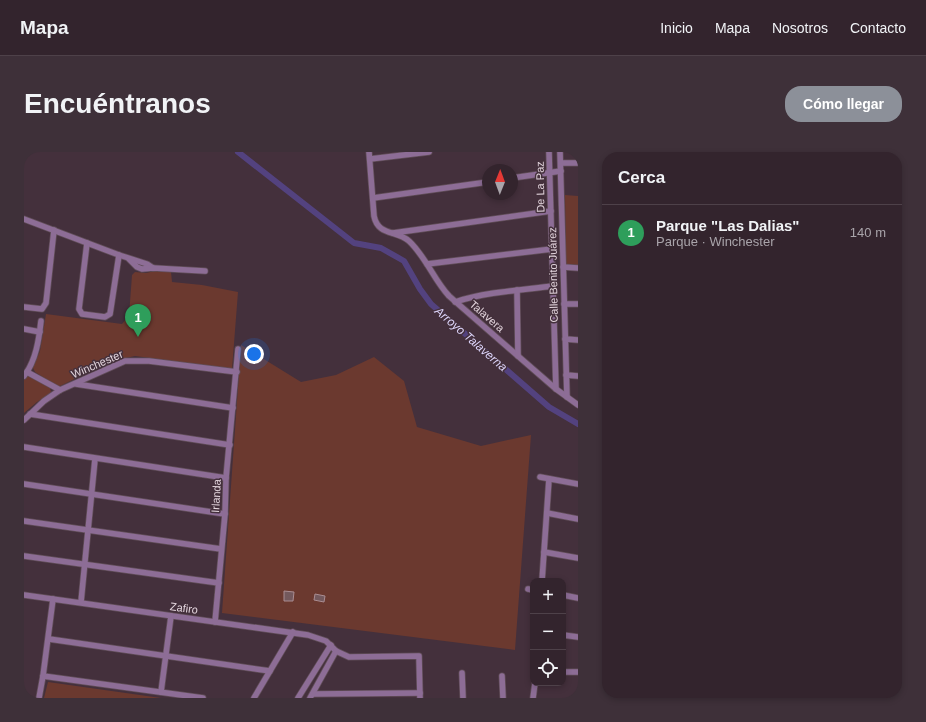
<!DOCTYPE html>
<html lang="es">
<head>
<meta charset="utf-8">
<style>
	body { margin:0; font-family:Arial,sans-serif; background:#3e3039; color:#f1f3f6 }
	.controls { position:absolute; right:12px; bottom:12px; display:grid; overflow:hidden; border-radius:8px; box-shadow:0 2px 6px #0003 }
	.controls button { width:36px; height:36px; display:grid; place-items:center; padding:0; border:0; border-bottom:1px solid #4e4149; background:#33242d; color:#f1f3f6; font:20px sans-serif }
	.compass { position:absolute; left:458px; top:12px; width:36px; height:36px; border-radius:50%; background:#33242d; box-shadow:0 2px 6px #0003; rotate:1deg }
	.you { position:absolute; left:230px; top:202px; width:14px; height:14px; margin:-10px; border:3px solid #fff; border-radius:50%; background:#1a73e8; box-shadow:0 0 0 6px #1a73e833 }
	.badge { display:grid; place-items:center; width:26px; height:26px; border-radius:50%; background:#8c9099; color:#fff; font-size:13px; font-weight:700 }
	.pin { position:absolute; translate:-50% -33px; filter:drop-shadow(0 1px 2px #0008) }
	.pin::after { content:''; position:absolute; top:21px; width:14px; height:12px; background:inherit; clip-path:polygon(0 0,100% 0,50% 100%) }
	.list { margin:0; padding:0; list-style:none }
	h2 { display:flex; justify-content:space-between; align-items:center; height:52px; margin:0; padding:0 16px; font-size:17px }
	h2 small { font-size:13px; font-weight:400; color:#a9a4aa }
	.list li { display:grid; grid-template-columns:26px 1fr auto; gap:12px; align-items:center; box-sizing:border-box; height:56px; padding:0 16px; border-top:1px solid #4e4149 }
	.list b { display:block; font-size:15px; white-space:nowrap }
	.list p { margin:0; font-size:13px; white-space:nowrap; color:#a9a4aa }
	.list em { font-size:13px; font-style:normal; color:#a9a4aa }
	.icon { flex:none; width:22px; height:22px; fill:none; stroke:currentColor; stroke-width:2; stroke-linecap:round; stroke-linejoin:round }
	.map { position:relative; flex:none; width:554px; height:546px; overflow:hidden; border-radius:16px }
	header { display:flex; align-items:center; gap:24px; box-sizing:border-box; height:56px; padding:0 20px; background:#33242d; border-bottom:1px solid #4e4149 }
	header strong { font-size:19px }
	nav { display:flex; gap:22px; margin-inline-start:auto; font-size:14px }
	.intro { display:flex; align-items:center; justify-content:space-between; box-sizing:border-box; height:96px; padding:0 24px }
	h1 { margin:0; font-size:28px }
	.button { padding:10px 18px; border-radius:16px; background:#8c9099; color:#fff; font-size:14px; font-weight:700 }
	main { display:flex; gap:24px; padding:0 24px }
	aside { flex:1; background:#33242d; border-radius:16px; box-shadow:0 2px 6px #0003 }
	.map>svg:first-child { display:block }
	.green { fill:#6b392f }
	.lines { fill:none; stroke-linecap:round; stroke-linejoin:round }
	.canal { stroke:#53427f; stroke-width:6 }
	.building { fill:#73595d; stroke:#aa8d92 }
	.minor-casing { stroke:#614e59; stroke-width:7 }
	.minor { stroke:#8d6d96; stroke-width:5.5 }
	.labels { text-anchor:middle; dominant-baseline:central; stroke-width:3; stroke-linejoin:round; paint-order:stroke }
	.street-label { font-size:11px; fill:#e3d5dd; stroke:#44303c }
	.water-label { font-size:12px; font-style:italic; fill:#ddd5fb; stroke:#44303c }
</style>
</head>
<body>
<header>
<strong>Mapa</strong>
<nav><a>Inicio</a><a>Mapa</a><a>Nosotros</a><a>Contacto</a></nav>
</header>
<div class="intro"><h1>Encuéntranos</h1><a class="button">Cómo llegar</a></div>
<main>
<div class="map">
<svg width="554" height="546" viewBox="0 0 554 546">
	<rect width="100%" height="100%" fill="#44303c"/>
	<g class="green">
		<polygon points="541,43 554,44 554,114 547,114 542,112"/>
		<path d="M131,119l16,1 1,10 30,3 36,7 -6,77 -97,-13c-27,5 -52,19 -77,31l-23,-15 -2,-4 7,-17 6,-37 76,10 7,-8 3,-41 3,-3 11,1z"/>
		<polygon points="217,193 277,230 312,223 350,205 380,229 393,275 457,294 507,283 491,498 198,461"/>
		<polygon points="4,223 26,236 27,240 25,242 13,250 0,261 0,228"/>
		<polygon points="24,530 137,546 20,546"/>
	</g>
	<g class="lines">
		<polyline class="canal" points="214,0 330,91 357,96 380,109 396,137 407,152 525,255 554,272"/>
	</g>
	<g class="building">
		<polygon points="260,439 270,440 269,449 260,449"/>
		<polygon points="291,442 301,444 300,450 290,448"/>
	</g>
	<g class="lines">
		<defs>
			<g id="minor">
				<path d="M345,0l5,64c4,20 22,14 35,25 17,16 25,39 40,55l107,93 22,16"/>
				<polyline points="525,0 532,237"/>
				<polyline points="536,0 543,245"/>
				<polyline points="346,7 405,0"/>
				<polyline points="537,11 554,11"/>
				<polyline points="488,26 537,19"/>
				<polyline points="349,46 464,30"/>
				<polyline points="0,67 95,103 123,112 129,116"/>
				<polyline points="369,81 527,59"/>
				<polyline points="63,91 55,157 58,162 81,165 86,162 95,103"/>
				<polyline points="105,107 113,115 118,117 129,116 181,119"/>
				<polyline points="403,112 528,97"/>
				<polyline points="539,115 554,116"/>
				<polyline points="493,138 494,204"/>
				<path d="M431,150c31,-10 66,-12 98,-16"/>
				<polyline points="540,152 554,152"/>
				<polyline points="0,155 18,157 22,151 30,78"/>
				<polyline points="0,177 16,180"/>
				<polyline points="541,187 554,188"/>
				<polyline points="3,220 36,238"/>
				<polyline points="542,223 554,224"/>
				<path d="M0,224c12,-15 15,-37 17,-55"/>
				<polyline points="52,232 209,256"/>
				<polyline points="6,262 206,293"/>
				<polyline points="0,268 20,249 36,238 101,209 125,209 213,220"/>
				<polyline points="0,295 202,326"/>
				<polyline points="516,325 554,332"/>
				<polyline points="0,332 201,362"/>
				<polyline points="523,361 554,367"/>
				<polyline points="0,369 197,397"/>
				<polyline points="520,400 554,406"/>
				<polyline points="0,404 195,431"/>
				<polyline points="518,429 525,327"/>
				<polyline points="504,437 509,438"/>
				<polyline points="0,443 284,483 302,489 312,499 325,505 395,504 396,546"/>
				<polyline points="539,443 554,446"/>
				<polyline points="57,450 71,307"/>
				<polyline points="191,470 201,362 202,326 214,197"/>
				<polyline points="539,483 554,485"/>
				<polyline points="25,487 246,519"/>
				<polyline points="539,520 554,520"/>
				<polyline points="438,521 439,546"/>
				<polyline points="19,524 179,546"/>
				<polyline points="478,524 479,546"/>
				<polyline points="137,540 147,464"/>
				<polyline points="289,542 396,541"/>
				<polyline points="15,546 19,524 29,447"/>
				<polyline points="230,546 269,480"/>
				<polyline points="274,546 307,493"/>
				<polyline points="286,546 312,499"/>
				<polyline points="509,546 511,531"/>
			</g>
		</defs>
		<use href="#minor" class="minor-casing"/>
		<use href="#minor" class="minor"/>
	</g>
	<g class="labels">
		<g class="street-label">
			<text transform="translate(516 35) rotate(-91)">De La Paz</text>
			<text transform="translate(529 123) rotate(-91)">Calle Benito Juárez</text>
			<text transform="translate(463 164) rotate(41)">Talavera</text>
			<text transform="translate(73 212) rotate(-23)">Winchester</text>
			<text transform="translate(192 344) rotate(-87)">Irlanda</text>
			<text transform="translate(160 456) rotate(8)">Zafiro</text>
		</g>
		<g class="water-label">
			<text transform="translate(447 187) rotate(41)">Arroyo Talaverna</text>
		</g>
	</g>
</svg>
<div class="controls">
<button>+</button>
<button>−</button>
<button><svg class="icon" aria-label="locate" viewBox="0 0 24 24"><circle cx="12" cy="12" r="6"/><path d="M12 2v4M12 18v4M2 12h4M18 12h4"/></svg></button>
</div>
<svg class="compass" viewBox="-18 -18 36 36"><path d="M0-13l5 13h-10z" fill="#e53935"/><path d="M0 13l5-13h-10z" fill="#a9a4aa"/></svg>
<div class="you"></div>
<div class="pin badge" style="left:114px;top:185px;background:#2e9e5b">1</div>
</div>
<aside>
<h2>Cerca<small></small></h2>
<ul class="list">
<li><span class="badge" style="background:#2e9e5b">1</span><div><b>Parque &quot;Las Dalias&quot;</b><p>Parque · Winchester</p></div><em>140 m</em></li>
</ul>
</aside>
</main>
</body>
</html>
